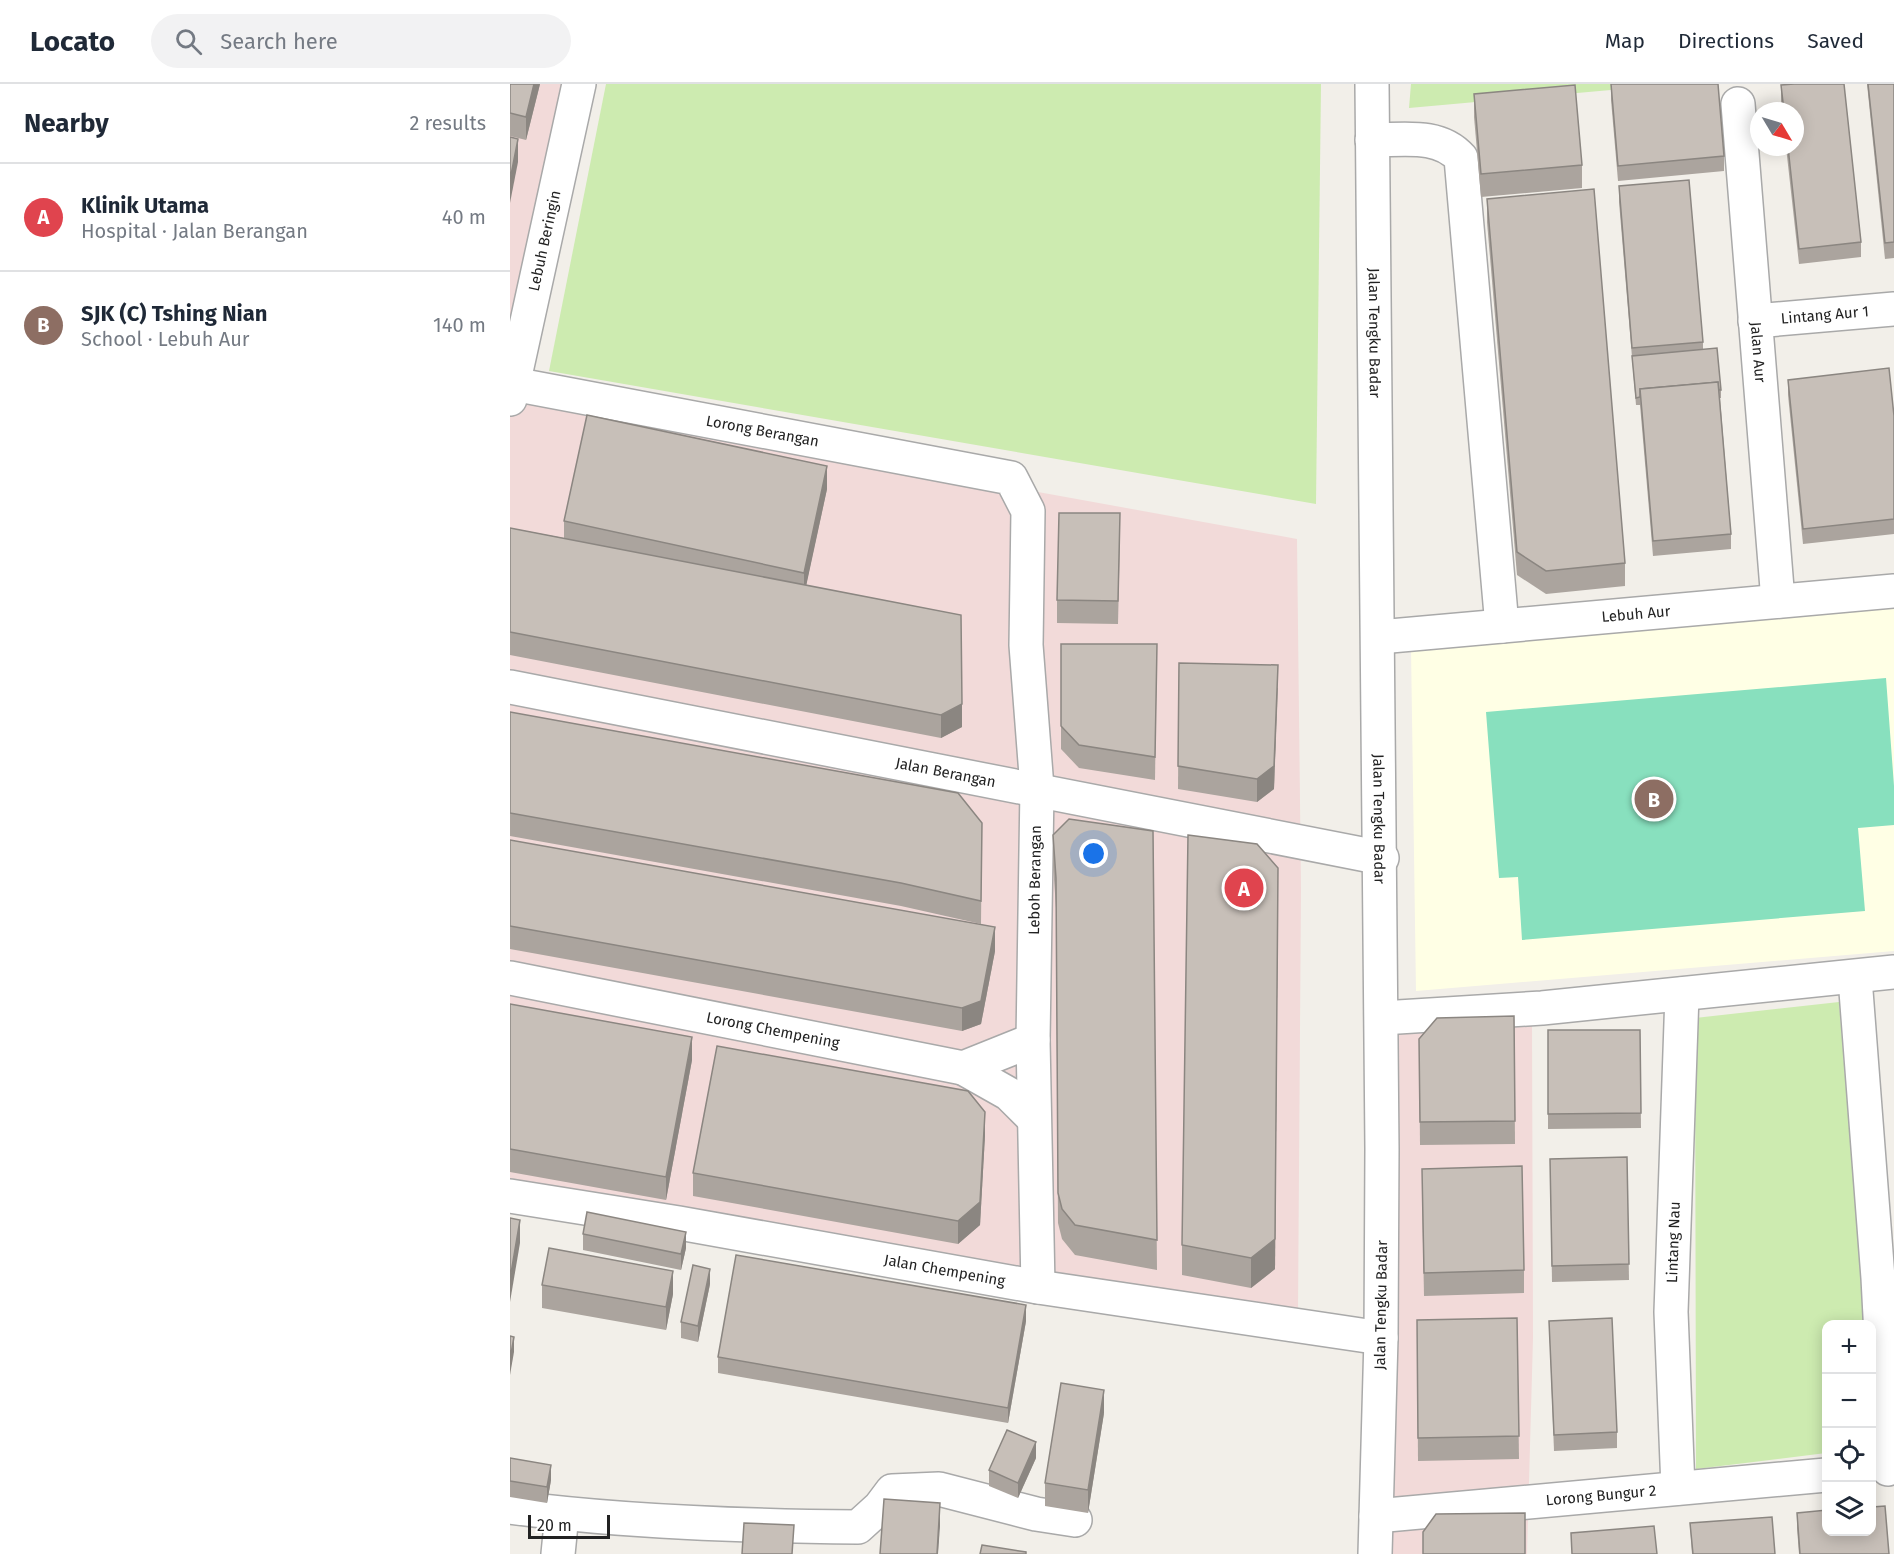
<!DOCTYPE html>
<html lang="en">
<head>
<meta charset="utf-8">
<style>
	body { margin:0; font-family:"Fira Sans",sans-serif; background:#f2f2f3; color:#1f2937 }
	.controls { position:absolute; right:18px; bottom:18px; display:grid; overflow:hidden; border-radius:12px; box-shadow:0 3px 15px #0003 }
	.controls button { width:54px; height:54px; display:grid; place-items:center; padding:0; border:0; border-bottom:2px solid #e0e1e3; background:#fff; color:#1f2937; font:30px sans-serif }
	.compass { position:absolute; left:1240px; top:18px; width:54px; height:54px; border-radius:50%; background:#fff; box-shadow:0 3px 15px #0003; rotate:128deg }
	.scale { position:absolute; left:18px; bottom:15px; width:82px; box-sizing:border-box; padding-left:6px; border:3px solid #222; border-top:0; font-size:16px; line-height:21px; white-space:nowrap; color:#222; -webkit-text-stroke:4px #fff; paint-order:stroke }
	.you { position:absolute; left:584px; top:770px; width:21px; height:21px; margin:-15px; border:4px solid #fff; border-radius:50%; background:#1a73e8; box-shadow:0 0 0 9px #1a73e833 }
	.badge { display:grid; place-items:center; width:39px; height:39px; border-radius:50%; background:#d93025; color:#fff; font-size:20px; font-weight:700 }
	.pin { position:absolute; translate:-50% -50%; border:3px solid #fff; box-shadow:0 2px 6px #0006 }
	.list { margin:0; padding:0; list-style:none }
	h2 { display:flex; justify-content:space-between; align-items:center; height:78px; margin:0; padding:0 24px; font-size:26px }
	h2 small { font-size:20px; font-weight:400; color:#747a83 }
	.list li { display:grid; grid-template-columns:39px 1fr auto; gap:18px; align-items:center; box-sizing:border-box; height:108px; padding:0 24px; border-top:2px solid #e0e1e3 }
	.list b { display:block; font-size:22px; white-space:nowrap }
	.list p { margin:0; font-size:20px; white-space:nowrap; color:#747a83 }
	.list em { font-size:20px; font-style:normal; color:#747a83 }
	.icon { flex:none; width:33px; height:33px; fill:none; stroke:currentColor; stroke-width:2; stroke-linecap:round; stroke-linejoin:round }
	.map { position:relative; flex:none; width:1384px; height:1470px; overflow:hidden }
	header { display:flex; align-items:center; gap:36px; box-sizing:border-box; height:84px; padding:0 30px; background:#fff; border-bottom:2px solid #e0e1e3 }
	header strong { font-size:28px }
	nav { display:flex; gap:33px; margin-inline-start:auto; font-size:21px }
	.search { width:420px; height:54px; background:#f2f2f3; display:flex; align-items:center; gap:15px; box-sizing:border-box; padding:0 21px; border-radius:33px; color:#747a83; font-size:22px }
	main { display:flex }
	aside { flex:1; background:#fff }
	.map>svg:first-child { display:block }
	.commercial { fill:#f2dad9 }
	.education { fill:#ffffe5 }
	.grass { fill:#cdebb0 }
	.pitch { fill:#88e0be }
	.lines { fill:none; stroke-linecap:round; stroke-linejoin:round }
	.minor-casing { stroke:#a9a9a9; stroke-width:36 }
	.minor { stroke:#fff; stroke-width:33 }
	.wall { fill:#aba49e }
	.shaded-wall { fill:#8b8681 }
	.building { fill:#c7bfb8; stroke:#8b8681; stroke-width:1.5 }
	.labels { text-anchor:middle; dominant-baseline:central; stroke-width:4.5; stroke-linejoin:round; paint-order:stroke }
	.street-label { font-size:15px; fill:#222; stroke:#fff }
</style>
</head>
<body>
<header>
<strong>Locato</strong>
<div class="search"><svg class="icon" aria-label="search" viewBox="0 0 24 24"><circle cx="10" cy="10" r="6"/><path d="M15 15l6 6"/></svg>Search here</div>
<nav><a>Map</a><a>Directions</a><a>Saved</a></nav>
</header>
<main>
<aside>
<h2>Nearby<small>2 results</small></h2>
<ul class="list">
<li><span class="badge" style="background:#e0444e">A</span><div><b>Klinik Utama</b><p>Hospital · Jalan Berangan</p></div><em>40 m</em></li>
<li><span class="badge" style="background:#8d6e63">B</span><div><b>SJK (C) Tshing Nian</b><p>School · Lebuh Aur</p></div><em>140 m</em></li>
</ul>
</aside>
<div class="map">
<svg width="1384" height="1470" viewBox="0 0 1384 1470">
	<rect width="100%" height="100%" fill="#f2efe9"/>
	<g class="commercial">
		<polygon points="0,0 56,0 0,273"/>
		<polygon points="0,312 787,455 791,805 788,1228 0,1103"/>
		<polygon points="1022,937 1023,1254 1017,1470 875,1470 882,944"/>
	</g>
	<polygon class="education" points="1384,519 1384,867 906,907 901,564"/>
	<g class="grass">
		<polygon points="96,0 811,0 806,420 39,287"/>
		<polygon points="901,0 1168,0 899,24"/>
		<polygon points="1329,918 1355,1240 1316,1240 1316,1369 1186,1385 1185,934"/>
	</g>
	<polygon class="pitch" points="1376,594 1384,702 1384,741 1348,744 1355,827 1012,856 1008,793 989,794 976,628"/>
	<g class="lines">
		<defs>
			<g id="minor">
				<path id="s1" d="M862,0l10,1065 -1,189 -6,216"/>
				<path id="s2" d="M1228,20l40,497"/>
				<path d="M862,56c32,0 67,-7 89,18l41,468"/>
				<path id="s3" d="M1245,237l139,-12"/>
				<path id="s4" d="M3,300l498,94 17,33 -2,134 11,143 -4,252 5,247"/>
				<path id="s5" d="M0,315l69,-315"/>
				<path id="s6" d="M869,553l515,-46"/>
				<path id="s7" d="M0,603l872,171"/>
				<path id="s8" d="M0,894l453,90 70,-28"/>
				<polyline points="1345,894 1368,1194 1378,1385"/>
				<polyline points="872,934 1032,924 1384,888"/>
				<polyline points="453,984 499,1010 523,1034"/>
				<path id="s9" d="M0,1112l169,27 359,64 343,51"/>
				<path id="s10" d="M1168,1404l-7,-176 11,-318"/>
				<path d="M0,1423c115,15 232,19 348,20l22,-20 12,-16 47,-2 97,25 39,6"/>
				<path id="s11" d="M866,1432l450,-41"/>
				<polyline points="48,1470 52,1430"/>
			</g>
		</defs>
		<use href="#minor" class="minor-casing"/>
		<use href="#minor" class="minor"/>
	</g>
	<g class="wall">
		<polygon points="0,0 30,0 16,56 0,52"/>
		<polygon points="1101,0 1214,72 1214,87 1108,97 1101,16"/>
		<polygon points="1284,0 1334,0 1351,158 1351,173 1289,180 1276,63 1285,63 1285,27 1272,27 1271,17 1271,1"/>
		<polygon points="1357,0 1384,0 1384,174 1375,175"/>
		<polygon points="964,10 1072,81 1072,104 971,113 964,33"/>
		<polygon points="1109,102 1193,258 1193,265 1211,306 1211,314 1210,314 1221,450 1221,465 1143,472 1130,321 1126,321 1109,118"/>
		<polygon points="977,115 1115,479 1115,502 1036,510 1007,491 977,138"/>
		<polygon points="1278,296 1384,332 1384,450 1293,460 1278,311"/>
		<polygon points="317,405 296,501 452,643 431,654 0,571 0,444 54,454 54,437"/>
		<polygon points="610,452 608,540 547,539 547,516"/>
		<polygon points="551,560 647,560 645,696 569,684 551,665"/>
		<polygon points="669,579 768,604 764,705 747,718 668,705"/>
		<polygon points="0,628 472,739 471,840 391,822 0,752"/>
		<polygon points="643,747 647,1186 565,1171 552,1155 548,1139 546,824 543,781 543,751"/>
		<polygon points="0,756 485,867 471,940 452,947 0,865"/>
		<polygon points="768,784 765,1185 741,1204 672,1191 672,1161"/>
		<polygon points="0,920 182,976 156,1116 0,1088"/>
		<polygon points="1004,932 1005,1060 910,1061 909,955"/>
		<polygon points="1038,946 1130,946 1131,1044 1038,1045"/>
		<polygon points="475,1051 470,1141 448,1160 183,1112 183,1089"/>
		<polygon points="1117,1073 1119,1196 1042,1198 1040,1075"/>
		<polygon points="912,1108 1014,1186 1014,1209 914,1212"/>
		<polygon points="73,1150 176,1164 171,1186 73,1166"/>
		<polygon points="200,1200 188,1258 171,1254 171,1238"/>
		<polygon points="32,1201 163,1210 156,1246 32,1224"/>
		<polygon points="1007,1234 1009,1375 908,1377 907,1236"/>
		<polygon points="516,1237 498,1339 208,1289 208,1273"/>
		<polygon points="1039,1237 1107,1348 1107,1364 1044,1367"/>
		<polygon points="594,1329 578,1429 535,1422 535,1399"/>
		<polygon points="0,1374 41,1396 37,1419 0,1413"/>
		<polygon points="526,1374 508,1414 479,1402 479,1386"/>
		<polygon points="1287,1429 1379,1470 1289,1470 1287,1444"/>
		<polygon points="1180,1439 1265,1470 1182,1470"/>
	</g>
	<g class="shaded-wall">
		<polygon points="24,0 30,0 16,56 16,33"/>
		<polygon points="8,55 8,78 0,119 0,96"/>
		<polygon points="317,382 317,405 294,512 294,489"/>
		<polygon points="768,581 764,705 747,718 747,695"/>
		<polygon points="452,620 452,643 431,654 431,631"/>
		<polygon points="768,784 765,1185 741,1204 741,1174"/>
		<polygon points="485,843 485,867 471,940 452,947 452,924"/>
		<polygon points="182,953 182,976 156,1116 156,1093"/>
		<polygon points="475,1028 475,1051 470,1141 448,1160 448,1137"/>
		<polygon points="10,1136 10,1159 0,1218 0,1195"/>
		<polygon points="176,1148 176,1164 171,1186 171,1170"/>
		<polygon points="200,1185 200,1200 188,1258 188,1242"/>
		<polygon points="163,1187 163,1210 156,1246 156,1223"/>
		<polygon points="516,1221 516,1237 498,1339 498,1324"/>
		<polygon points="4,1253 4,1268 0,1291 0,1275"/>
		<polygon points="594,1306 594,1329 578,1429 578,1406"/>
		<polygon points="526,1358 526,1374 508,1414 508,1399"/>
		<polygon points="41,1381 41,1396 37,1419 37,1403"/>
		<polygon points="430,1419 430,1442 428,1470 427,1470"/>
	</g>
	<g class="building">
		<polygon points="0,0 24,0 16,33 0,29"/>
		<polygon points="1101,0 1208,0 1214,72 1108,82"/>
		<polygon points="1284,0 1334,0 1351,158 1289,165 1278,63 1285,63 1285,27 1274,27 1271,1"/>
		<polygon points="1358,0 1384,0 1384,158 1375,159"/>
		<polygon points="1065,1 1072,81 971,90 964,10"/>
		<polygon points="0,53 8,55 0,96"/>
		<polygon points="1179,96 1193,258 1122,264 1109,102"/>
		<polygon points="1084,105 1115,479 1036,487 1007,468 977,115"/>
		<polygon points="1207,264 1211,306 1209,306 1208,298 1130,305 1130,313 1126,314 1122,272"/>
		<polygon points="1379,284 1384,332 1384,435 1293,445 1278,296"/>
		<polygon points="1208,298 1221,450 1143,457 1130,305"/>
		<polygon points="77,331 317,382 294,489 54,437"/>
		<polygon points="549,429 610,429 608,517 547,516"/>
		<polygon points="0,444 451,531 452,620 431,631 0,548"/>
		<polygon points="551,560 647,560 645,673 569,661 551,642"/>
		<polygon points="669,579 768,581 764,682 747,695 668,682"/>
		<polygon points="0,628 448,709 472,739 471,817 391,799 0,729"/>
		<polygon points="559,735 643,747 647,1156 565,1141 552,1125 548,1109 546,794 543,751"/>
		<polygon points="678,751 747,760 768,784 765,1155 741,1174 672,1161"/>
		<polygon points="0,756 485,843 471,917 452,924 0,842"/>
		<polygon points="0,920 182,953 156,1093 0,1065"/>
		<polygon points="1004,932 1005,1037 910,1038 909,955 927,934"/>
		<polygon points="1038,946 1130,946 1131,1029 1038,1030"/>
		<polygon points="207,962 458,1007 475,1028 470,1118 448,1137 183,1089"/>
		<polygon points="1117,1073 1119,1180 1042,1182 1040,1075"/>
		<polygon points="1012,1082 1014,1186 914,1189 912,1085"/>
		<polygon points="77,1128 176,1148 171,1170 73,1150"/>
		<polygon points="0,1134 10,1136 0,1195"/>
		<polygon points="39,1164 163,1187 156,1223 32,1201"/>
		<polygon points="226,1171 516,1221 498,1324 208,1273"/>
		<polygon points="183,1181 200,1185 188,1242 171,1238"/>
		<polygon points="1007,1234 1009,1352 908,1354 907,1236"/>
		<polygon points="1102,1234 1107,1348 1044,1351 1039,1237"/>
		<polygon points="0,1252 4,1253 0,1275"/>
		<polygon points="551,1299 594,1306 578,1406 535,1399"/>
		<polygon points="497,1346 526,1358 508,1399 479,1386"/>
		<polygon points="0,1374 41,1381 37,1403 0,1397"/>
		<polygon points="374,1415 430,1419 427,1470 370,1470"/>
		<polygon points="1375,1422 1379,1470 1290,1470 1287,1429 1317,1426 1317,1448 1362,1448 1362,1423"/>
		<polygon points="1015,1429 1015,1470 913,1470 913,1448 926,1430"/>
		<polygon points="1262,1433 1265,1470 1183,1470 1180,1439"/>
		<polygon points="234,1439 284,1441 282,1470 232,1470"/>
		<polygon points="1144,1442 1147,1470 1062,1470 1061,1449"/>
		<polygon points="472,1461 516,1468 516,1470 470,1470"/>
	</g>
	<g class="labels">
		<g class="street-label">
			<text stroke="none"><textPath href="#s5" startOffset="162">Lebuh Beringin</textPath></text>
			<text stroke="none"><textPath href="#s3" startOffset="70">Lintang Aur 1</textPath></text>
			<text stroke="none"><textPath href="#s1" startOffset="249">Jalan Tengku Badar</textPath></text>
			<text stroke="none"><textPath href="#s2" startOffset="249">Jalan Aur</textPath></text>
			<text stroke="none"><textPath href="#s4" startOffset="254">Lorong Berangan</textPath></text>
			<text stroke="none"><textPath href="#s6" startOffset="258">Lebuh Aur</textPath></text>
			<text stroke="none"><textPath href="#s7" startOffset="444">Jalan Berangan</textPath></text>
			<text stroke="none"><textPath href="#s1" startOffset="735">Jalan Tengku Badar</textPath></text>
			<text transform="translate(525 796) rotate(-89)">Leboh Berangan</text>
			<text stroke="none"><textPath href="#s8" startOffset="268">Lorong Chempening</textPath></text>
			<text stroke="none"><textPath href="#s10" startOffset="246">Lintang Nau</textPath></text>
			<text stroke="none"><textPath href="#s9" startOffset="441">Jalan Chempening</textPath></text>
			<text transform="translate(871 1221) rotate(-89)">Jalan Tengku Badar</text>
			<text stroke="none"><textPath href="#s11" startOffset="226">Lorong Bungur 2</textPath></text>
		</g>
	</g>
</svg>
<div class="controls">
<button>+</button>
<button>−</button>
<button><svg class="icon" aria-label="locate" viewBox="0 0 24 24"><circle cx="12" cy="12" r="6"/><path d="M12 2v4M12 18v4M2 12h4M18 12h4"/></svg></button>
<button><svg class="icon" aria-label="layers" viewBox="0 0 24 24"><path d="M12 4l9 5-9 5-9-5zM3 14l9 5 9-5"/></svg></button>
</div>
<svg class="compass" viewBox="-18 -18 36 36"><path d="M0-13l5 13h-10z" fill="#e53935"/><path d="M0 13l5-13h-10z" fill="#747a83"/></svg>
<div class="scale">20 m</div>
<div class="you"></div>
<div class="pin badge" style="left:734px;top:804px;background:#e0444e">A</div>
<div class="pin badge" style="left:1144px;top:715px;background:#8d6e63">B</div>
</div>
</main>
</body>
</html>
